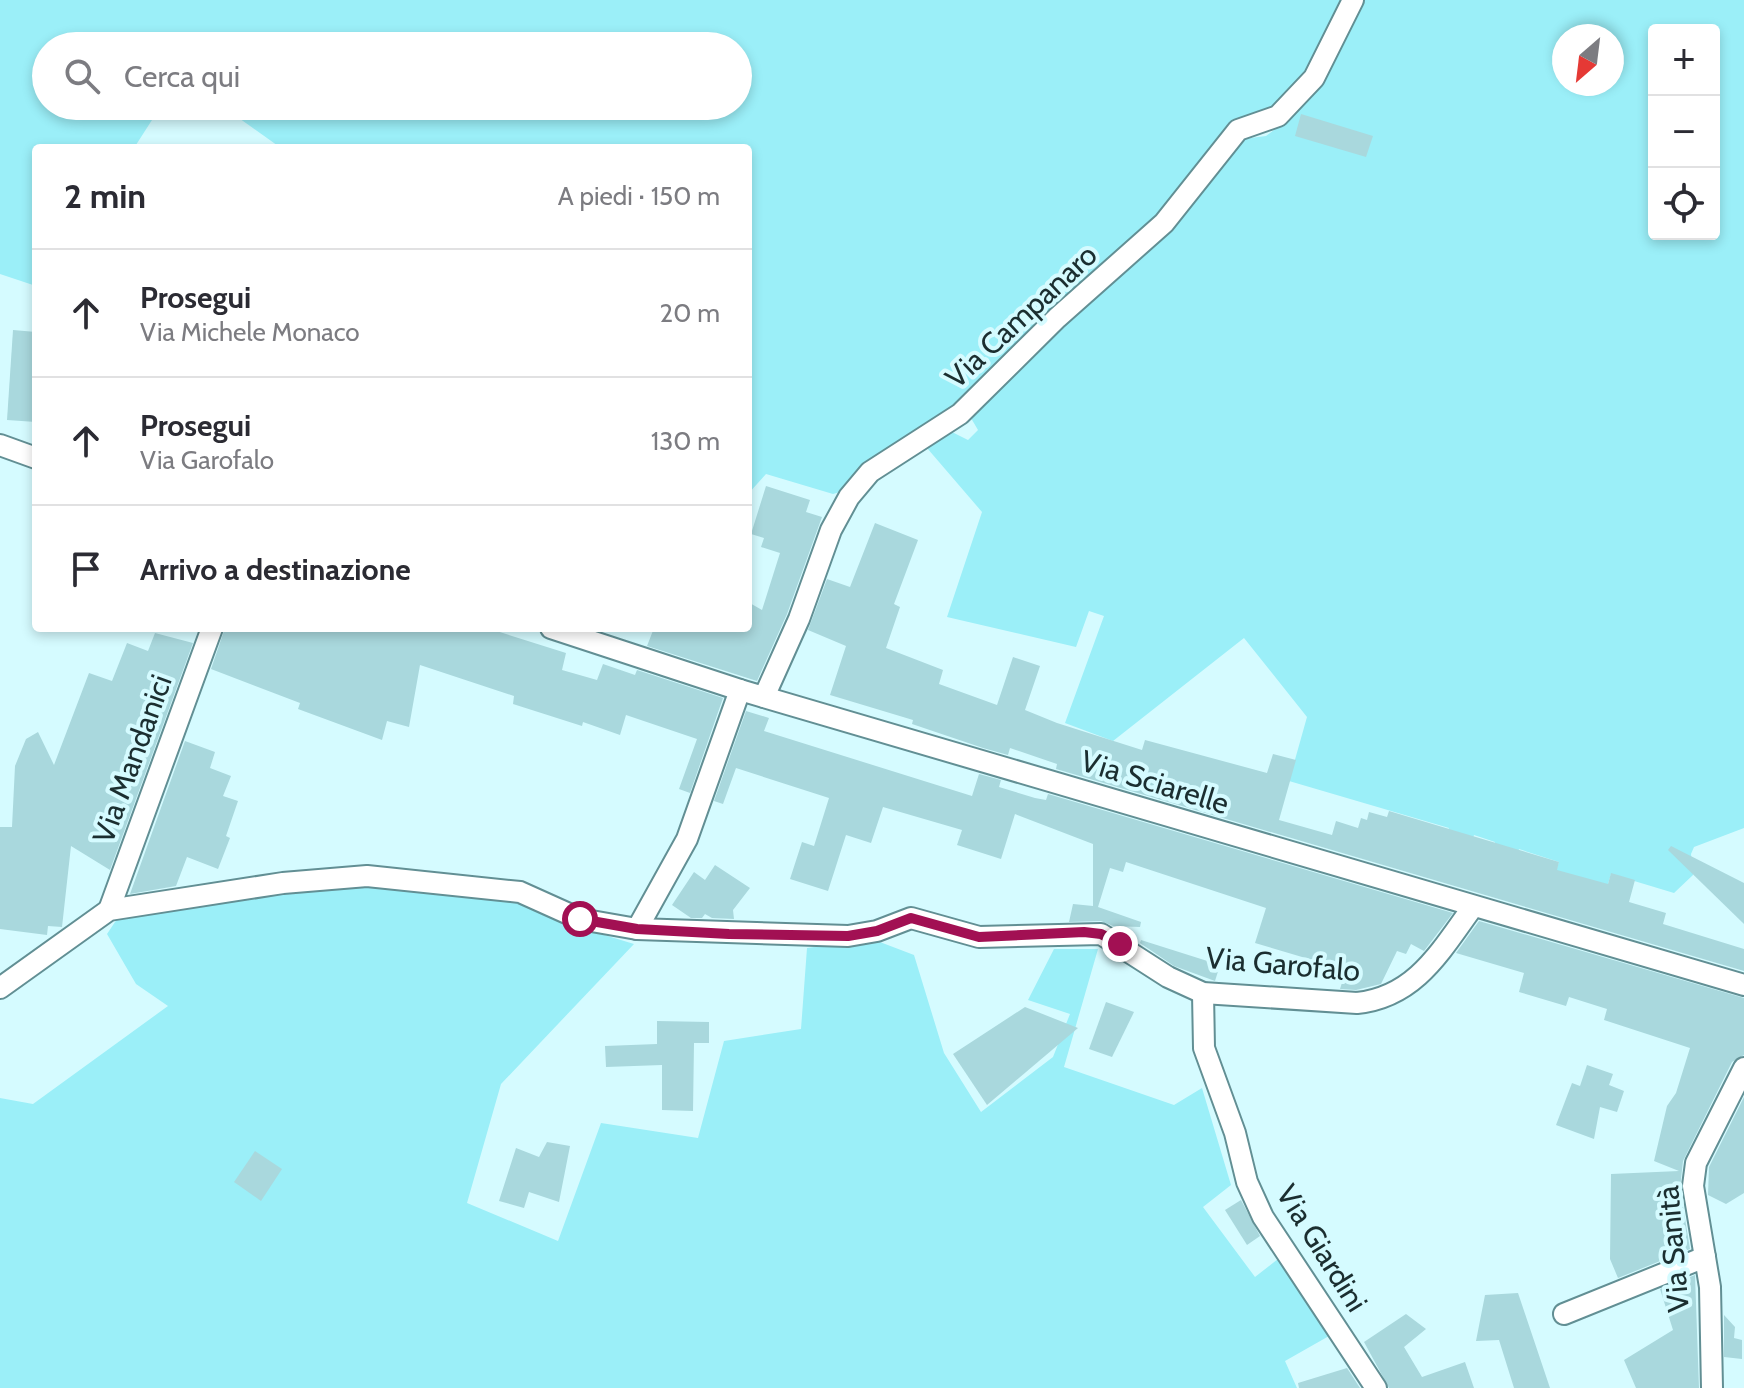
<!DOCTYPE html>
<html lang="it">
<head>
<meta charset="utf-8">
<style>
	body { margin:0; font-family:Cabin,sans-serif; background:#f2f2f3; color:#2b2b33 }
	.controls { position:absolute; right:24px; top:24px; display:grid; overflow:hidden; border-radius:8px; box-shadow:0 4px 12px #0003 }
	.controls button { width:72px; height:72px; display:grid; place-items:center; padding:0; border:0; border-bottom:2px solid #e1e1e2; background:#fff; color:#2b2b33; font:40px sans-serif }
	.compass { position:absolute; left:1552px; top:24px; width:72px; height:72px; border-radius:50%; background:#fff; box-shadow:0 4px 12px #0003; rotate:208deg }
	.stop { position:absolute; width:24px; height:24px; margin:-18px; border:6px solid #a21053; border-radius:50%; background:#fff }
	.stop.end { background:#a21053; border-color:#fff; box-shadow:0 2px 8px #0008 }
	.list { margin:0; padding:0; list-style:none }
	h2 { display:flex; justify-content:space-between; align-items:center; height:104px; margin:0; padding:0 32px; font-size:34px }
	h2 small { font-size:26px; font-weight:400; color:#7c7c81 }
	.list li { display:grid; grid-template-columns:52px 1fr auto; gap:24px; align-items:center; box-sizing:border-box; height:128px; padding:0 32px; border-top:2px solid #e1e1e2 }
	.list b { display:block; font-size:30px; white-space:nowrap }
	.list p { margin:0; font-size:26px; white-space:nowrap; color:#7c7c81 }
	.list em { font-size:26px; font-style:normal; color:#7c7c81 }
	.icon { flex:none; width:44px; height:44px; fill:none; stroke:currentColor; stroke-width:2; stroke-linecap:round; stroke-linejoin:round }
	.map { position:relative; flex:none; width:1744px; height:1388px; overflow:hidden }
	.search { position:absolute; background:#fff; box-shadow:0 4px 12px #0003; left:32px; top:32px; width:720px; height:88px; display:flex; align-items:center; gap:20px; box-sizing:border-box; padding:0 28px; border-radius:44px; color:#7c7c81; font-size:30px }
	.panel { position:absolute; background:#fff; box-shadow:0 4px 12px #0003; left:32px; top:144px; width:720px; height:488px; border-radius:8px }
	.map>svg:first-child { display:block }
	.green { fill:#9beff8; fill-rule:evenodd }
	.building { fill:#a9d8dd }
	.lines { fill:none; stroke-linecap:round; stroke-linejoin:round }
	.minor-casing { stroke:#628f94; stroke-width:24 }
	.minor { stroke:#fff; stroke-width:20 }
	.route { stroke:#a21053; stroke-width:10 }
	.labels { text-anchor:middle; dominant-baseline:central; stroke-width:8; stroke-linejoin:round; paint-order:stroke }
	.street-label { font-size:30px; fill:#1b2e30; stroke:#d5fbff }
</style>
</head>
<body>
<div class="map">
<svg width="1744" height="1388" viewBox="0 0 1744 1388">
	<rect width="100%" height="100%" fill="#d5fbff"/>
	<g class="green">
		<polygon points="0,0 1347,0 1309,69 1270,110 1230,122 1157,220 954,410 843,491 833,494 766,474 748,494 748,148 281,148 222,106 738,106 738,46 46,46 46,106 161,106 134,148 36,148 36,286 0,274"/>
		<path d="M1360,0h384v828l-50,19 -3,7 2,21 -19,18 -63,-19 -10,33 -46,-33 4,-12 -40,-13 -6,18 -22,-7 4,-18 -21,-7 -6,18 -24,-7 5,-18 -160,-47 18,-64 -63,-79 -131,103 -48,-18 39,-107 -15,-5 -13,36 -129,-30 35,-105 -55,-64 21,-18 20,10 10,-10 -10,-17 267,-273 31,-4 20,-15zM1654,30h60v204h-60zM1564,36h48v48h-48z"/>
		<polygon points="366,882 518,898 578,927 634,944 501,1084 467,1203 558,1241 601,1123 698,1138 724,1041 801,1029 807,948 872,939 914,955 944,1053 981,1112 1053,1057 1070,1014 1028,1000 1054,949 1098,949 1064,1067 1174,1105 1202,1088 1231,1185 1203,1207 1255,1277 1278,1259 1329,1336 1285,1361 1297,1388 0,1388 0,1098 33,1104 168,1006 136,984 107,934 119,916"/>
	</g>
	<g class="building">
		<polygon points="1301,114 1373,136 1366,157 1295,136"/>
		<polygon points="13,330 36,332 36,422 7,420"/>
		<polygon points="766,486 810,500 806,512 822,517 787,614 757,681 647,646 654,628 748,628 748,602 762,610 780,553 761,547 764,538 751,534"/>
		<polygon points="875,523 918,540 894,604 900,607 886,648 943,670 939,684 997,705 1013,657 1040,666 1025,710 1057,723 1142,750 1145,740 1267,773 1273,754 1296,760 1279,820 1332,835 1336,821 1358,828 1361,818 1367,820 1369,812 1387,817 1389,811 1559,862 1557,870 1608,884 1611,873 1635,880 1629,902 1666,913 1663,924 1744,949 1744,971 1056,769 1057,764 1010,748 1008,755 983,748 912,724 913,720 830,695 846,646 808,630 827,579 850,587"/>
		<polygon points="225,628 487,628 566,653 562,670 597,680 603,664 635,675 637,670 723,698 690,793 679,789 697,739 626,715 620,735 583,722 582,726 513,704 514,696 420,665 409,727 387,721 382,740 298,709 300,703 211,669"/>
		<polygon points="155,633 193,643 110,870 71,846 62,927 48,926 47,935 0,929 0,827 12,827 15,766 26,739 38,732 54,765 89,673 112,681 127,643 148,651"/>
		<polygon points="746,711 769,718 764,731 972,796 979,774 1001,780 999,787 1035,798 1046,800 1048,794 1453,913 1424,951 1411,944 1406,954 1397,951 1381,984 1356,990 1340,989 1346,970 1255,943 1266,908 1126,862 1123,872 1110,868 1098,907 1141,922 1140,927 1113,926 1101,921 1069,922 1073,904 1093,906 1093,844 1015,814 1001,859 957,845 962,830 883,807 871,843 846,835 828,891 790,879 802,842 814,846 829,798 736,768 723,804 714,801"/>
		<polygon points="185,741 215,752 210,768 231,776 223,796 238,801 226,836 230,838 218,869 187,857 176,886 130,894"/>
		<polygon points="1671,846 1744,883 1744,924 1668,850"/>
		<polygon points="715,865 750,888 733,910 734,919 712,918 705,914 702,918 691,918 672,905 694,872 705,880"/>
		<polygon points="1479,921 1744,998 1744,1055 1732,1062 1683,1161 1680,1188 1690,1249 1618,1278 1610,1259 1611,1174 1679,1171 1654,1161 1667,1106 1676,1093 1690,1048 1604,1020 1607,1009 1569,997 1566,1006 1519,992 1524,973 1456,953"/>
		<polygon points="1141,940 1220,965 1215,981 1174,966 1140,943"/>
		<polygon points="1106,1002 1134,1012 1112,1057 1089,1049"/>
		<polygon points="1025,1007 1078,1028 987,1105 953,1054"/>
		<polygon points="657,1021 709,1022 709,1043 694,1043 693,1111 662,1110 662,1065 606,1067 605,1046 657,1044"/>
		<polygon points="1587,1065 1613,1074 1609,1085 1624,1091 1617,1112 1600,1107 1594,1139 1556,1125 1572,1083 1580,1086"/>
		<polygon points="1744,1097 1744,1193 1726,1204 1708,1195 1709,1167"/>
		<polygon points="547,1142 570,1146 559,1202 529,1192 524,1208 499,1201 516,1148 539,1157"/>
		<polygon points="255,1151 282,1169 261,1201 234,1182"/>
		<polygon points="1241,1200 1260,1236 1247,1245 1225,1210"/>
		<polygon points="1695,1275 1699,1388 1636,1388 1624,1360 1673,1330 1660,1289"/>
		<polygon points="1518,1293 1550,1388 1514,1388 1499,1340 1476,1341 1485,1295"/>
		<polygon points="1406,1314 1426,1329 1404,1347 1422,1377 1465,1362 1474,1388 1389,1388 1364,1342"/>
		<polygon points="1724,1315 1735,1327 1734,1338 1742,1340 1742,1359 1724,1357"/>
		<polygon points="1347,1368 1360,1388 1299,1388 1298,1383"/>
	</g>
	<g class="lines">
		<defs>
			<g id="minor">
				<polyline points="0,445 36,458"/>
				<polyline points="551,628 740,690 1744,985"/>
				<polyline points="764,697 799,619 831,530 849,497 870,472 960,414 1057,318 1164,223 1238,130 1278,116 1314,78 1353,0"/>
				<polyline points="109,910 212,628"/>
				<path d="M637,929l211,7 29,-5 34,-13 68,19 122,-3 67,43 35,16 154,10c58,-6 83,-51 115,-95"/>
				<polyline points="0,988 109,910 283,883 367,876 520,892 580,919 637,929 687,839 740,690"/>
				<polyline points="1203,993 1204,1048 1235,1133 1247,1182 1263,1217 1376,1388"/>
				<polyline points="1564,1314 1705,1257"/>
				<polyline points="1712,1388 1710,1287 1693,1186 1696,1163 1744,1068"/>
			</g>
		</defs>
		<use href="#minor" class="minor-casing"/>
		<use href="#minor" class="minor"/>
	</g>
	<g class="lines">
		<polyline class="route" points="580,919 637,929 729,934 848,936 877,931 911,918 979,937 1084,932 1101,934 1120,944"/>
	</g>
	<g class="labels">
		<g class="street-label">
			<text transform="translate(1021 316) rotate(-43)">Via Campanaro</text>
			<text transform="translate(132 759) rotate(-70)">Via Mandanici</text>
			<text transform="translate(1155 782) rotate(17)">Via Sciarelle</text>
			<text transform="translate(1283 964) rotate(5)">Via Garofalo</text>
			<text transform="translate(1322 1248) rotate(58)">Via Giardini</text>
			<text transform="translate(1673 1249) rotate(-95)">Via Sanità</text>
		</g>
	</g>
</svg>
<div class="controls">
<button>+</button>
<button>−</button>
<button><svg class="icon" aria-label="locate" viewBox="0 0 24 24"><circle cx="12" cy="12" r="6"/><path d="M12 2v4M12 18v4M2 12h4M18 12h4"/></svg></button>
</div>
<svg class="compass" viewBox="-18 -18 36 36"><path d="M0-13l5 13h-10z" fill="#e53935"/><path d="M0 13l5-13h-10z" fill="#7c7c81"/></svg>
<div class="stop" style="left:580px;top:919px"></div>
<div class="stop end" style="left:1120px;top:944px"></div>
<div class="search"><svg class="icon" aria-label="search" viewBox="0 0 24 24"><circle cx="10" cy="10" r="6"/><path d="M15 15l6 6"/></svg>Cerca qui</div>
<section class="panel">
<h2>2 min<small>A piedi · 150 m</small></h2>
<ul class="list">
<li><svg class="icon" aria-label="ahead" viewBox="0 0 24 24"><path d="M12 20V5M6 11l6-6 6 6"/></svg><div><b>Prosegui</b><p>Via Michele Monaco</p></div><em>20 m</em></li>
<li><svg class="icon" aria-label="ahead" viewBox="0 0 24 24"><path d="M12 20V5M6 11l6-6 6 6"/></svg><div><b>Prosegui</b><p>Via Garofalo</p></div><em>130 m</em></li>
<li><svg class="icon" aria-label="arrive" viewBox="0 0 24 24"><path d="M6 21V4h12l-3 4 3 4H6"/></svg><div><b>Arrivo a destinazione</b></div></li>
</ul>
</section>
</div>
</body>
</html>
